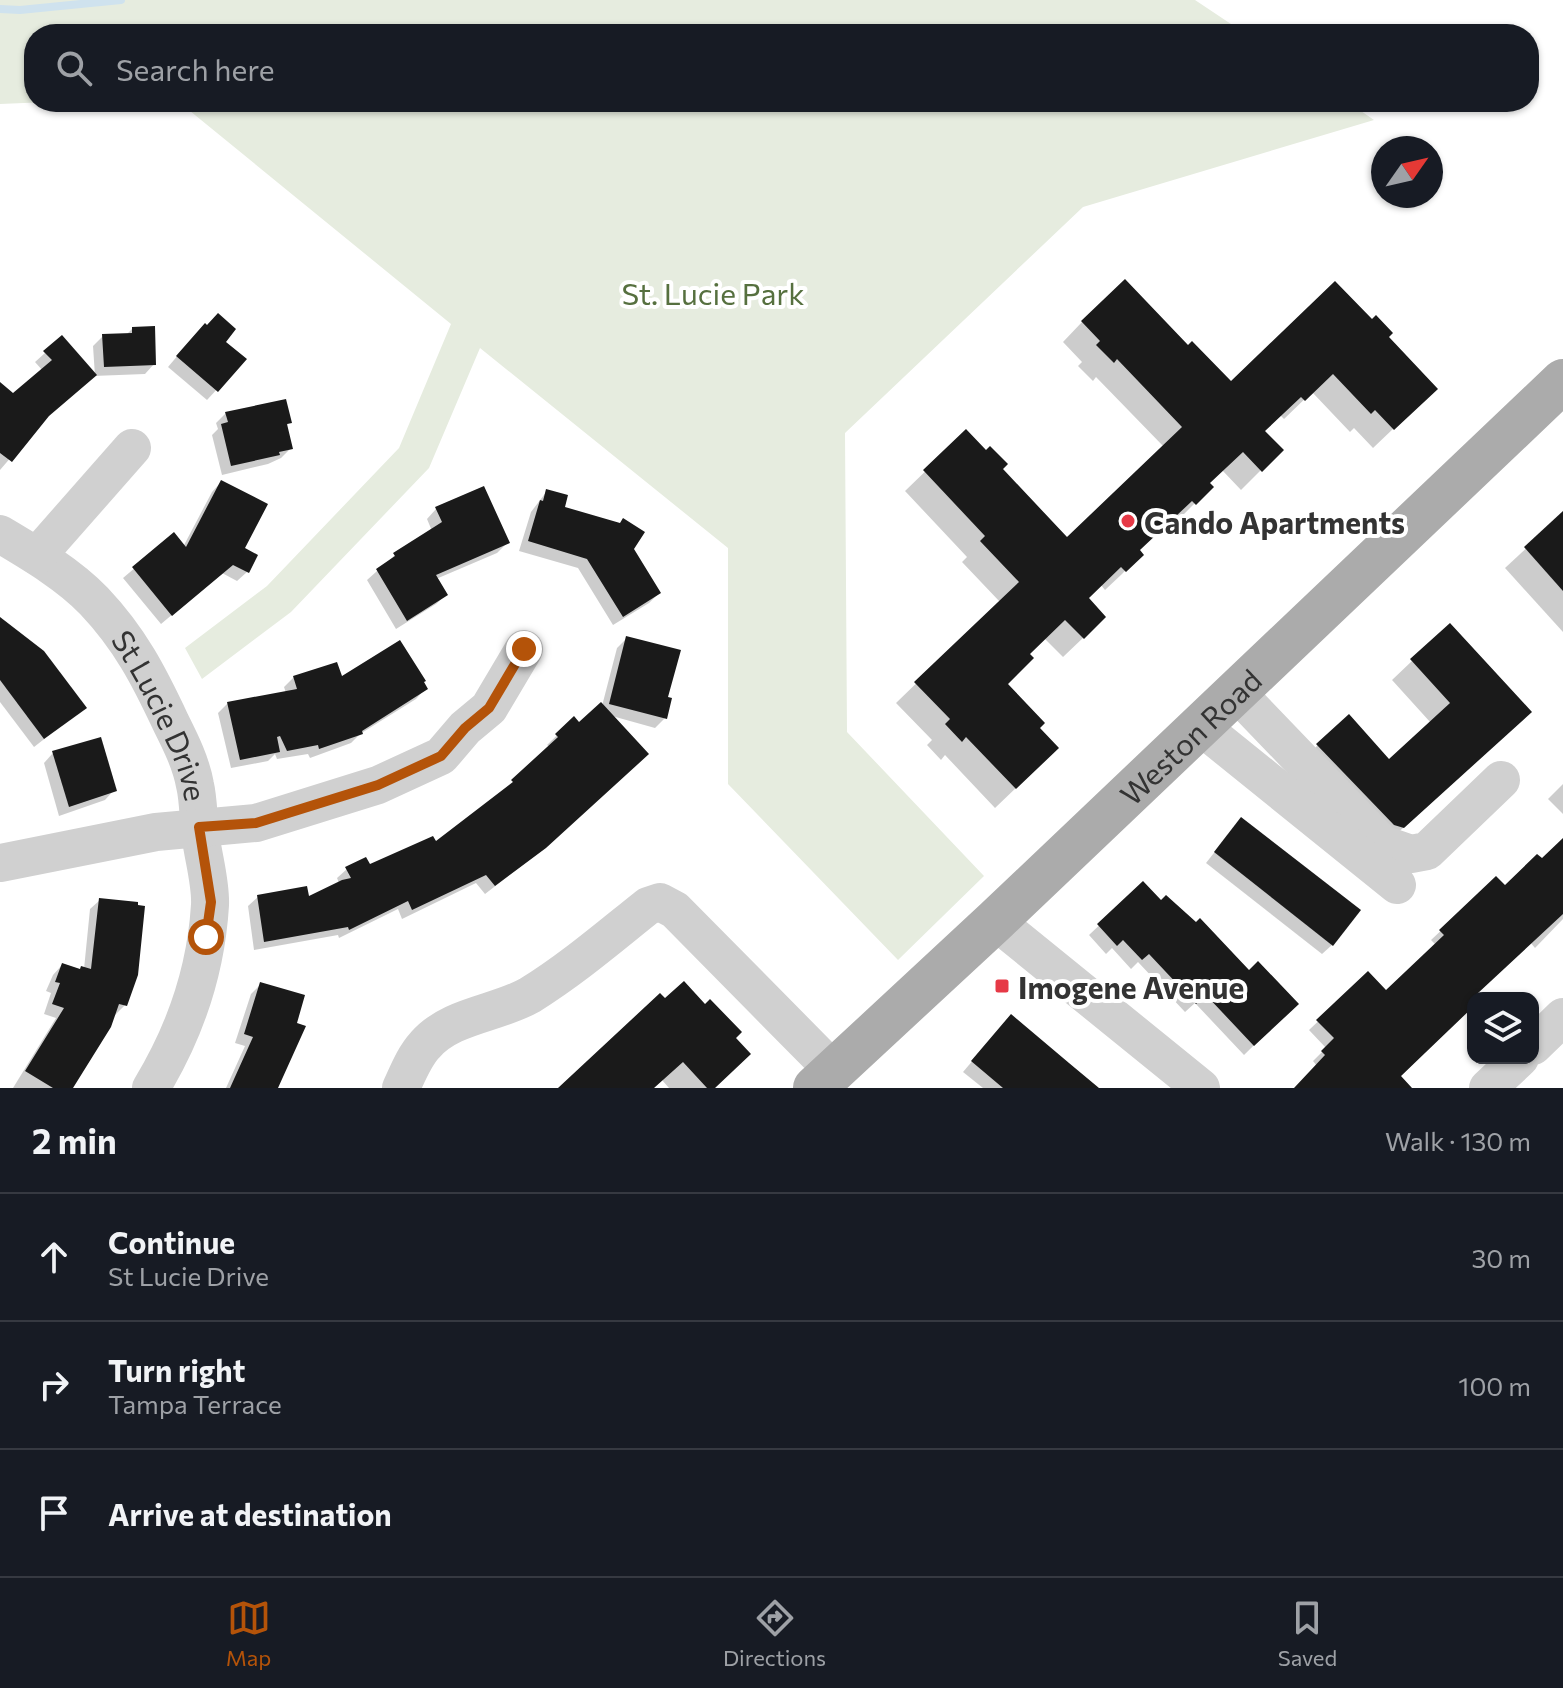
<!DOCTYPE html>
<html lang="en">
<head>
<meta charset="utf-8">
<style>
	body { margin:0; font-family:Commissioner,sans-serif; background:#242831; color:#f1f3f6 }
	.controls { position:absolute; right:24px; bottom:24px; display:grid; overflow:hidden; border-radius:16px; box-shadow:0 2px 6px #0004 }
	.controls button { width:72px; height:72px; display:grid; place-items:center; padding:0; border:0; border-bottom:2px solid #363941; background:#171b24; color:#f1f3f6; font:40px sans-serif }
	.compass { position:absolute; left:1371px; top:136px; width:72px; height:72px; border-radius:50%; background:#171b24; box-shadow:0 2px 6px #0004; rotate:56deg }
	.stop { position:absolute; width:24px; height:24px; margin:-18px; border:6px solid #b45309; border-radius:50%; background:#fff }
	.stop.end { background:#b45309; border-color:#fff; box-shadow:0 2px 8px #0008 }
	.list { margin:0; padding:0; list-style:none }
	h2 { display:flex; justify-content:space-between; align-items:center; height:104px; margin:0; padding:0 32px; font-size:34px }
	h2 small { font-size:26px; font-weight:400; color:#9ea1a6 }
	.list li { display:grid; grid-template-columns:52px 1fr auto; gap:24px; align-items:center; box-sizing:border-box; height:128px; padding:0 32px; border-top:2px solid #363941 }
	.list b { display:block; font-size:30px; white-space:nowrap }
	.list p { margin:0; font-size:26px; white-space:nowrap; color:#9ea1a6 }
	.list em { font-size:26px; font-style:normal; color:#9ea1a6 }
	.icon { flex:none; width:44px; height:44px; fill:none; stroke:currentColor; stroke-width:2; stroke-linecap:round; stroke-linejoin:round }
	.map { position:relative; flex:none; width:1563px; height:1088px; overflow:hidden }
	.search { position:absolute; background:#171b24; box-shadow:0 2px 6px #0004; left:24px; right:24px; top:24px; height:88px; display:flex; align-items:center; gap:20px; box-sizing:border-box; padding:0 28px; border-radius:32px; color:#9ea1a6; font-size:30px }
	.sheet { height:488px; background:#171b24 }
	nav { display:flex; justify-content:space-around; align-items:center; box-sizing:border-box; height:112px; border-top:2px solid #363941; background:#171b24; font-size:22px; color:#9ea1a6 }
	nav a { display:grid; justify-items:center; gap:4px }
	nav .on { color:#b45309 }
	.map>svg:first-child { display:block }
	.green { fill:#e6ecdf }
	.shadow { fill:#0003 }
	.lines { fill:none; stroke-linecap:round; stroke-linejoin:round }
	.stream { stroke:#cfe2ee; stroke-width:8 }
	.building { fill:#1a1a1a }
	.minor { stroke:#d0d0d0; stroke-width:38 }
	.major { stroke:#ababab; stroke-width:44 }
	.route { stroke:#b45309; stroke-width:10 }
	.poi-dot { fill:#e63946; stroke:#fff; stroke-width:3 }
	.labels { text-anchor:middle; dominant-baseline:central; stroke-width:8; stroke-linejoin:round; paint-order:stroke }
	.park-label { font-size:30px; fill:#56703f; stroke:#fff }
	.poi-label { font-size:30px; font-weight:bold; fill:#333; stroke:#fff; text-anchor:start }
	.street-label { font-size:30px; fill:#333; stroke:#fff }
</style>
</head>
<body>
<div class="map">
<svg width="1563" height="1088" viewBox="0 0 1563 1088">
	<rect width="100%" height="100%" fill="#fff"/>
	<g class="green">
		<polygon points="0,0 1195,0 1246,34 34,34 34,102 48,102 0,104"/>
		<polygon points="179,102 1348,102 1374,120 1083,207 845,433 847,732 984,876 898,960 728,784 728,548 480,348 429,468 291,612 202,679 185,648 267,586 399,448 451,324"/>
	</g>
	<g class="shadow">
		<polygon points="1082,322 1188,348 1231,384 1386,337 1415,408 1373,448 1354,428 1350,432 1312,392 1284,419 1280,415 1263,431 1281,450 1241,490 1222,470 1208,484 1211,487 1175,523 1171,519 1138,551 1141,554 1122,574 1105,590 1101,585 1086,598 1084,637 1063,657 1044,638 1028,654 1005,684 1037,728 1037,768 995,808 945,755 941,760 927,745 932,740 896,703 1000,602 962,562 967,557 905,491 966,432 1067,539 1164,447 1096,377 1093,381 1078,366 1082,362 1063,342"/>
		<polygon points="132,329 154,364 145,374 93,376 43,420 0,470 0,397 13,396 43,371 35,362 45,353 95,376 93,346 103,336 126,335"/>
		<polygon points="195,335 223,342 244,360 207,400 168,367"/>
		<polygon points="226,413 290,422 286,426 291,448 281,458 268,464 222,475 212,435 218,429 216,423"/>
		<polygon points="221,482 247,572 237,581 222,573 161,624 123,578 174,535 183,547 212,492"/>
		<polygon points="547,491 562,508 632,549 659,593 649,603 613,625 578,568 519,551 531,512"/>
		<polygon points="436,509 507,543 497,553 436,579 446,595 436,604 396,629 367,580 395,555 432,531 427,519"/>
		<polygon points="1563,514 1563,632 1505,568"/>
		<polygon points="0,621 84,708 34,747 0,702"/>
		<polygon points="627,638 666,699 665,718 655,728 612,716 533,857 485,894 476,883 402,919 398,909 339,938 338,935 254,950 248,906 258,897 308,899 339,883 337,878 347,869 369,867 435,844 503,791 550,747 547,745 574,719 579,725 602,706 617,648"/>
		<polygon points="1412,661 1509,732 1382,847 1298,765 1318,745 1389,762 1431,723 1392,680"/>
		<polygon points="294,677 341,679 425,689 416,699 360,734 351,743 310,758 308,754 277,759 275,754 268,761 231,768 218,713 228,703 286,693 284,687"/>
		<polygon points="53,753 114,790 105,800 59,816 44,763"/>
		<polygon points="1563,784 1563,814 1548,799"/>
		<polygon points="1232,830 1332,945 1322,954 1206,863"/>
		<polygon points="1563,841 1563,919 1535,948 1530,942 1475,995 1478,998 1473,998 1473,1005 1389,1088 1296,1088 1317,1066 1313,1061 1326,1048 1309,1030 1368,974 1386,993 1436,945 1431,940 1496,879 1505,888 1542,861"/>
		<polygon points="1143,884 1160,902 1249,973 1296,1004 1244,1055 1195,1003 1185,1012 1138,962 1131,969 1112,948 1106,954 1089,935"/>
		<polygon points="100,900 125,1005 115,1015 113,1014 71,1088 13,1088 56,1018 44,1014 51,993 46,991 53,975 62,965 79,971 84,969 90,909"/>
		<polygon points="261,984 276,1088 226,1088 245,1046 235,1043 251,994"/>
		<polygon points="665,1001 705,1007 734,1038 713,1088 669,1088 662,1080 653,1088 561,1088"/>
		<polygon points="1002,1026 1096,1088 983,1088 963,1072"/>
	</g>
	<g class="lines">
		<polyline class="stream" points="0,9 20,10 121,0"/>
	</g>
	<g class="building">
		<polygon points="1125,279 1188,345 1192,341 1231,381 1335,281 1372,319 1376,315 1393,333 1389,337 1438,389 1394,430 1375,410 1371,414 1333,374 1305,401 1301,397 1265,431 1284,450 1262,472 1243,452 1210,483 1214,487 1196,505 1192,501 1140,550 1144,555 1126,572 1121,567 1089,598 1106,617 1084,639 1065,620 1030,654 1034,658 1008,684 1045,723 1040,728 1059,748 1016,789 966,737 962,742 945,724 950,719 914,682 1019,582 980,541 985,536 923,470 966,429 986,450 990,446 1008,464 1003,469 1067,537 1182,427 1117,359 1114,363 1096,345 1100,341 1081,321"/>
		<polygon points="218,313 236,329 226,342 247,359 218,392 176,356 205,323 207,325"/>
		<polygon points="155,326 156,365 104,367 102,334 132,333 132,327"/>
		<polygon points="62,335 97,375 49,416 12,462 0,453 0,382 13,393 52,360 43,351"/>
		<polygon points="286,399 292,423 287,424 293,449 279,452 280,455 231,466 221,424 228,422 225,412"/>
		<polygon points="221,480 268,504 245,548 258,555 249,573 233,565 172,616 132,567 174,532 186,547"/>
		<polygon points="484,486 510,543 436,575 448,595 407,621 376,569 395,556 393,553 442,522 435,507"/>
		<polygon points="546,489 568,495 565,507 620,523 623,518 645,532 634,549 661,593 623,617 587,559 528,541 540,500 543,501"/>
		<polygon points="1563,511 1563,591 1524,547"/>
		<polygon points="0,617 44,651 87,708 44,739 0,680"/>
		<polygon points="1450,623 1532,712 1404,828 1394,825 1316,744 1349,714 1389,759 1450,703 1410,659"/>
		<polygon points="626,636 681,650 668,697 672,698 667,719 609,704"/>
		<polygon points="400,640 426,681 424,682 428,689 362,731 363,734 319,749 318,745 287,751 280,736 277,737 280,752 240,760 227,702 297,689 293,676 337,662 342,676"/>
		<polygon points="601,702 649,754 546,848 495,886 486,875 412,910 408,901 349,930 348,927 264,942 257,895 307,886 309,896 342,880 351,878 345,867 366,857 370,864 433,836 436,841 513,782 511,780 558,737 555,734 574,716 579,722"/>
		<polygon points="101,737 117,791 69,807 52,751"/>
		<polygon points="1241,817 1361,910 1333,946 1214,852"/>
		<polygon points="1563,838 1563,914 1477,994 1480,998 1473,998 1473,1007 1401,1076 1412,1088 1294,1088 1325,1055 1321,1051 1334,1038 1316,1020 1368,971 1386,990 1444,935 1439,930 1496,876 1505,885 1537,854 1542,858"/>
		<polygon points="1143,881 1161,900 1166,895 1196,922 1200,918 1249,970 1258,961 1299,1004 1254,1046 1206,995 1196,1004 1149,954 1142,960 1123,940 1117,946 1097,924"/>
		<polygon points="99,898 138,902 138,905 145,906 138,975 127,1006 119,1004 111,1027 73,1088 53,1088 25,1071 64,1008 52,1004 60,983 55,982 62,963 80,969 81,966 91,969"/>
		<polygon points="684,981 705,1004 710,999 742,1032 736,1038 751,1054 715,1088 707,1088 683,1062 654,1088 558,1088 660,993 665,998"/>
		<polygon points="260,982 305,995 297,1023 306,1026 278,1088 230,1088 253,1037 244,1034"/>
		<polygon points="1011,1014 1069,1063 1099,1088 1003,1088 971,1061"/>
	</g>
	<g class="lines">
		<g class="minor">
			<path id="s1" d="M0,534c32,19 68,40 94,67 36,38 55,75 77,122 10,20 20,40 24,62 4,17 3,36 6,54 3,21 10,45 9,66 -4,66 -25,127 -59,183"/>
			<polyline points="37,556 132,448"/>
			<polyline points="1236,692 1382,844 1411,854 1427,851 1501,780"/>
			<polyline points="1200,726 1397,885"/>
			<polyline points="0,863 156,832 256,823 378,785 441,756 465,728 489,708 524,649"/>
			<polyline points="995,921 1201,1088"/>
			<polyline points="1533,1046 1563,1017"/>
			<path d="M401,1088c7,-15 13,-31 24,-43 26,-30 72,-31 105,-50 42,-26 79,-58 118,-89l12,-4 15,8 159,161"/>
			<polyline points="1488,1088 1520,1058"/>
		</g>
		<path class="major" id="s2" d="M815,1088l180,-167 568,-540"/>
	</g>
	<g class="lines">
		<polyline class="route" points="206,937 211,902 199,827 256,823 378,785 441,756 465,728 489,708 524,649"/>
	</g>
	<g class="poi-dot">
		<circle cx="1128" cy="521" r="8"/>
		<rect x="994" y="978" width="16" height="16" rx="4"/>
	</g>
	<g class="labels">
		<g class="park-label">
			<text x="713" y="292">St. Lucie Park</text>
		</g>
		<g class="poi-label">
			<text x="1144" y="521">Cando Apartments</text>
			<text x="1018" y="986">Imogene Avenue</text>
		</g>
		<g class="street-label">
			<text stroke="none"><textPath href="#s1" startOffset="250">St Lucie Drive</textPath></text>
			<text stroke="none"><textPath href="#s2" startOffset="514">Weston Road</textPath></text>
		</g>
	</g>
</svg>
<div class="controls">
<button><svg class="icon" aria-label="layers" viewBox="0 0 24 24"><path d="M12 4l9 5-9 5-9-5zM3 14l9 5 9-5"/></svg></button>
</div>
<svg class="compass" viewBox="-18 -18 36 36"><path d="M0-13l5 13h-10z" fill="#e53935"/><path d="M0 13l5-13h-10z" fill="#9ea1a6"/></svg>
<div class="stop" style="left:206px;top:937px"></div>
<div class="stop end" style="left:524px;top:649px"></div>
<div class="search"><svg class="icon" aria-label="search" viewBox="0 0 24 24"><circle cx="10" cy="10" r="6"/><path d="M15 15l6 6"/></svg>Search here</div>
</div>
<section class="sheet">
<h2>2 min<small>Walk · 130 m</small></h2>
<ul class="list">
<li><svg class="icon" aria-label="ahead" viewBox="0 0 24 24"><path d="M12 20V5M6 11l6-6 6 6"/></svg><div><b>Continue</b><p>St Lucie Drive</p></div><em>30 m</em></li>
<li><svg class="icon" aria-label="right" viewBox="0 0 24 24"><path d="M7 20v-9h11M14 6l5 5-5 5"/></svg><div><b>Turn right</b><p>Tampa Terrace</p></div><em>100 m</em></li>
<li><svg class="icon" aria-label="arrive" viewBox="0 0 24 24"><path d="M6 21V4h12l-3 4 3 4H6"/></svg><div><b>Arrive at destination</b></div></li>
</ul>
</section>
<nav>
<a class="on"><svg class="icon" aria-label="map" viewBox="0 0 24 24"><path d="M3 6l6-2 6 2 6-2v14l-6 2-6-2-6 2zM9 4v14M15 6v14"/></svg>Map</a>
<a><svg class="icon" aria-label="directions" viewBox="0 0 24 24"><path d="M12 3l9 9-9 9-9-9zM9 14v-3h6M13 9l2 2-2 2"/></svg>Directions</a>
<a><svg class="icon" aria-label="saved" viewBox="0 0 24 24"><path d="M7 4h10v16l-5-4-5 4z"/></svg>Saved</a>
</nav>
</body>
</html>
